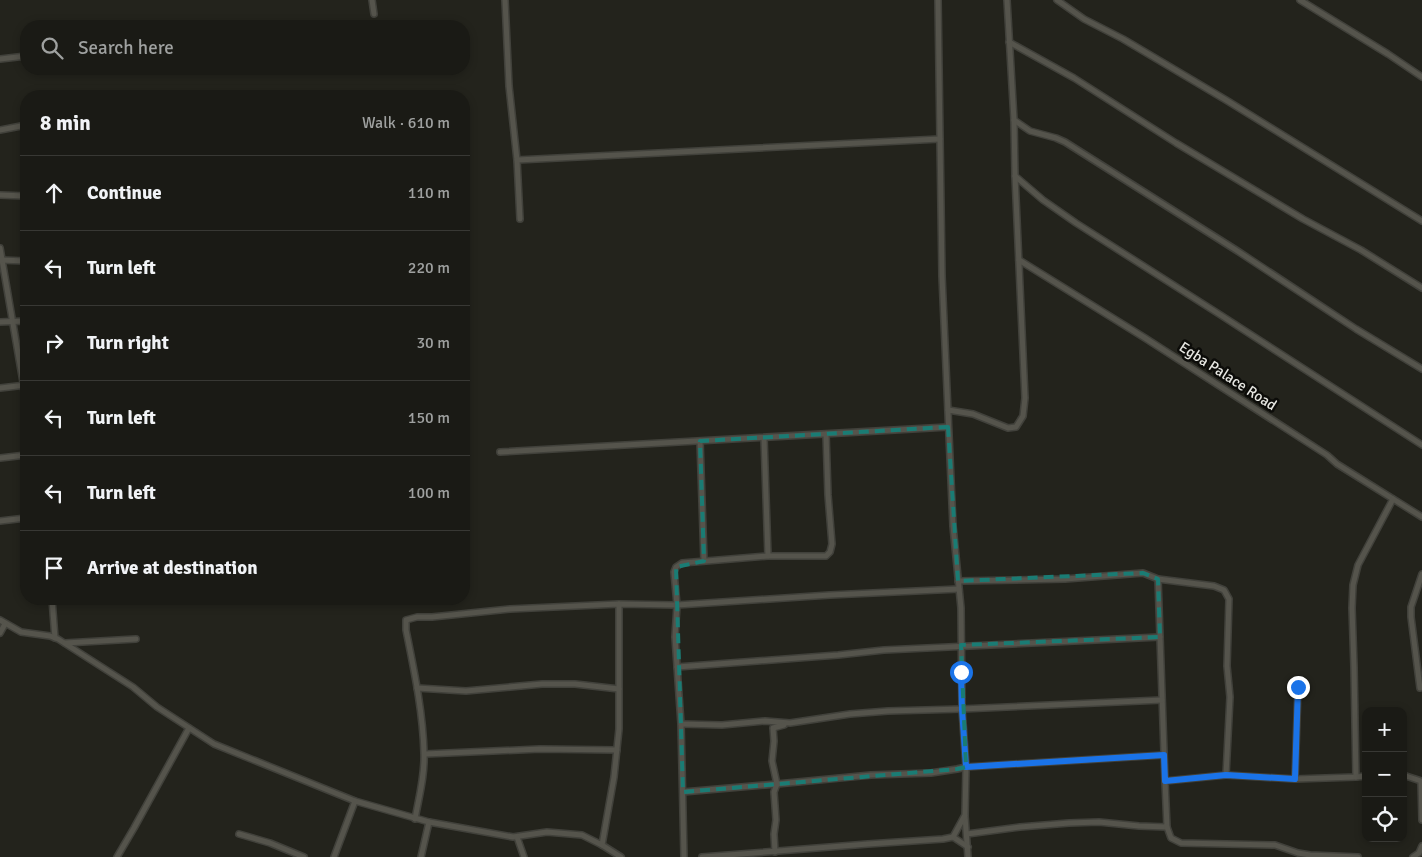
<!DOCTYPE html>
<html lang="en">
<head>
<meta charset="utf-8">
<style>
	body { margin:0; font-family:Signika,sans-serif; background:#272722; color:#f1f3f6 }
	.controls { position:absolute; right:15px; bottom:15px; display:grid; overflow:hidden; border-radius:10px; box-shadow:0 2px 8px #0003 }
	.controls button { width:45px; height:45px; display:grid; place-items:center; padding:0; border:0; border-bottom:1px solid #383834; background:#1a1a15; color:#f1f3f6; font:25px sans-serif }
	.stop { position:absolute; width:15px; height:15px; margin:-11px; border:4px solid #1a73e8; border-radius:50%; background:#fff }
	.stop.end { background:#1a73e8; border-color:#fff; box-shadow:0 1px 5px #0008 }
	.list { margin:0; padding:0; list-style:none }
	h2 { display:flex; justify-content:space-between; align-items:center; height:65px; margin:0; padding:0 20px; font-size:21px }
	h2 small { font-size:16px; font-weight:400; color:#9fa1a0 }
	.list li { display:grid; grid-template-columns:32px 1fr auto; gap:15px; align-items:center; box-sizing:border-box; height:75px; padding:0 20px; border-top:1px solid #383834 }
	.list b { display:block; font-size:19px; white-space:nowrap }
	.list em { font-size:16px; font-style:normal; color:#9fa1a0 }
	.icon { flex:none; width:28px; height:28px; fill:none; stroke:currentColor; stroke-width:2; stroke-linecap:round; stroke-linejoin:round }
	.map { position:relative; flex:none; width:1422px; height:857px; overflow:hidden }
	.search { position:absolute; background:#1a1a15; box-shadow:0 2px 8px #0003; left:20px; top:20px; width:450px; height:55px; display:flex; align-items:center; gap:12px; box-sizing:border-box; padding:0 18px; border-radius:20px; color:#9fa1a0; font-size:19px }
	.panel { position:absolute; background:#1a1a15; box-shadow:0 2px 8px #0003; left:20px; top:90px; width:450px; height:515px; border-radius:20px }
	.map>svg:first-child { display:block }
	.lines { fill:none; stroke-linecap:round; stroke-linejoin:round }
	.minor-casing { stroke:#41413b; stroke-width:8 }
	.minor { stroke:#55544c; stroke-width:5 }
	.route { stroke:#1a73e8; stroke-width:6 }
	.marked { fill:none; stroke:#1a7c74; stroke-width:4; stroke-dasharray:10 6; stroke-linejoin:round }
	.labels { text-anchor:middle; dominant-baseline:central; stroke-width:5; stroke-linejoin:round; paint-order:stroke }
	.street-label { font-size:15px; fill:#e7e7e2; stroke:#0c0c09 }
</style>
</head>
<body>
<div class="map">
<svg width="1422" height="857" viewBox="0 0 1422 857">
	<rect width="100%" height="100%" fill="#23231c"/>
	<g class="lines">
		<defs>
			<g id="minor">
				<polyline points="372,0 374,14"/>
				<polyline points="505,0 509,86 517,160 520,219"/>
				<polyline points="1057,0 1084,19 1123,39 1226,100 1422,221"/>
				<polyline points="1300,0 1388,54 1422,77"/>
				<polyline points="172,26 178,25 187,26"/>
				<polyline points="1009,42 1074,78 1176,143 1303,219 1361,250 1422,288"/>
				<polyline points="0,59 26,56"/>
				<polyline points="1014,120 1030,131 1056,138 1065,142 1236,250 1356,329 1422,369"/>
				<polyline points="0,130 26,125"/>
				<polyline points="517,160 940,139"/>
				<polyline points="1015,176 1043,200 1076,223 1219,314 1422,445"/>
				<polyline points="0,195 26,196"/>
				<polyline points="0,248 23,382 26,412"/>
				<polyline points="0,260 26,261"/>
				<polyline points="1019,260 1145,338 1327,455 1337,464 1422,517"/>
				<polyline points="0,322 26,321"/>
				<polyline points="0,388 26,385"/>
				<polyline points="948,410 973,414 1008,428 1016,427 1023,416 1025,398 1015,176 1014,120 1007,0"/>
				<polyline points="764,438 768,556"/>
				<polyline points="700,441 704,561"/>
				<polyline points="500,452 948,427"/>
				<polyline points="0,458 26,455"/>
				<polyline points="0,521 26,518"/>
				<polyline points="1158,579 1165,781"/>
				<polyline points="958,581 1065,579 1143,573 1158,579 1214,586 1224,590 1229,599 1227,666 1230,697 1226,775 1165,781 1167,827 1139,826 1099,822 1069,823 1020,827 967,834"/>
				<polyline points="52,599 55,638"/>
				<polyline points="0,620 21,632 50,636 58,639 133,687 157,707 214,744 355,801 429,822 513,837 547,832 582,835 602,845 621,857"/>
				<polyline points="0,633 5,624"/>
				<polyline points="65,643 136,639"/>
				<polyline points="677,667 838,655 884,650 1160,637"/>
				<polyline points="417,688 466,691 542,684 575,684 619,689"/>
				<polyline points="1420,688 1411,617 1411,607 1422,574"/>
				<polyline points="681,724 722,725 765,721 790,723 850,714 888,711 962,709 1162,700"/>
				<polyline points="425,754 540,749 617,750"/>
				<polyline points="1226,775 1295,779 1356,777 1354,667 1352,608 1353,585 1358,565 1393,499"/>
				<polyline points="1403,775 1421,781 1422,820"/>
				<polyline points="1356,777 1366,776"/>
				<polyline points="1295,779 1298,687"/>
				<polyline points="683,792 777,784 871,775 931,773 957,769 966,767 1164,755"/>
				<polyline points="965,816 968,857"/>
				<path d="M415,819c4,-22 10,-44 9,-66 -1,-41 -10,-83 -18,-123v-10l11,-3h15l78,-8 109,-5 58,1 153,-10 129,-6"/>
				<polyline points="1167,827 1171,838 1181,843 1275,845 1298,853 1310,855 1358,857"/>
				<polyline points="239,834 270,843 304,857"/>
				<polyline points="517,837 524,857"/>
				<polyline points="953,837 968,847"/>
				<polyline points="602,845 614,777 619,729 619,604"/>
				<polyline points="775,852 774,834 776,820 774,792 777,784 772,761 774,741 773,728 784,725"/>
				<polyline points="117,857 134,828 189,728"/>
				<polyline points="334,857 355,801"/>
				<polyline points="421,857 429,822"/>
				<polyline points="684,857 681,724 675,637 677,605 674,572 676,567 682,563 768,556 826,556 830,552 832,544 828,495 826,434"/>
				<polyline points="702,857 868,844 943,839 953,837 965,815 966,767 962,709 961,608 953,526 942,276 938,0"/>
				<polyline points="1413,857 1419,853 1422,846"/>
			</g>
		</defs>
		<use href="#minor" class="minor-casing"/>
		<use href="#minor" class="minor"/>
	</g>
	<g class="lines">
		<polyline class="route" points="961,672 962,709 966,767 1164,755 1165,781 1226,775 1295,779 1298,687"/>
	</g>
	<path class="marked" d="M948,427l10,154 185,-8 15,6 2,58 -199,8 5,122 -9,2 -274,23 -7,-225 28,-6 -4,-120z"/>
	<g class="labels">
		<g class="street-label">
			<text transform="translate(1228 376) rotate(33)">Egba Palace Road</text>
		</g>
	</g>
</svg>
<div class="controls">
<button>+</button>
<button>−</button>
<button><svg class="icon" aria-label="locate" viewBox="0 0 24 24"><circle cx="12" cy="12" r="6"/><path d="M12 2v4M12 18v4M2 12h4M18 12h4"/></svg></button>
</div>
<div class="stop" style="left:961px;top:672px"></div>
<div class="stop end" style="left:1298px;top:687px"></div>
<div class="search"><svg class="icon" aria-label="search" viewBox="0 0 24 24"><circle cx="10" cy="10" r="6"/><path d="M15 15l6 6"/></svg>Search here</div>
<section class="panel">
<h2>8 min<small>Walk · 610 m</small></h2>
<ul class="list">
<li><svg class="icon" aria-label="ahead" viewBox="0 0 24 24"><path d="M12 20V5M6 11l6-6 6 6"/></svg><div><b>Continue</b></div><em>110 m</em></li>
<li><svg class="icon" aria-label="left" viewBox="0 0 24 24"><path d="M17 20v-9H6M10 6l-5 5 5 5"/></svg><div><b>Turn left</b></div><em>220 m</em></li>
<li><svg class="icon" aria-label="right" viewBox="0 0 24 24"><path d="M7 20v-9h11M14 6l5 5-5 5"/></svg><div><b>Turn right</b></div><em>30 m</em></li>
<li><svg class="icon" aria-label="left" viewBox="0 0 24 24"><path d="M17 20v-9H6M10 6l-5 5 5 5"/></svg><div><b>Turn left</b></div><em>150 m</em></li>
<li><svg class="icon" aria-label="left" viewBox="0 0 24 24"><path d="M17 20v-9H6M10 6l-5 5 5 5"/></svg><div><b>Turn left</b></div><em>100 m</em></li>
<li><svg class="icon" aria-label="arrive" viewBox="0 0 24 24"><path d="M6 21V4h12l-3 4 3 4H6"/></svg><div><b>Arrive at destination</b></div></li>
</ul>
</section>
</div>
</body>
</html>
